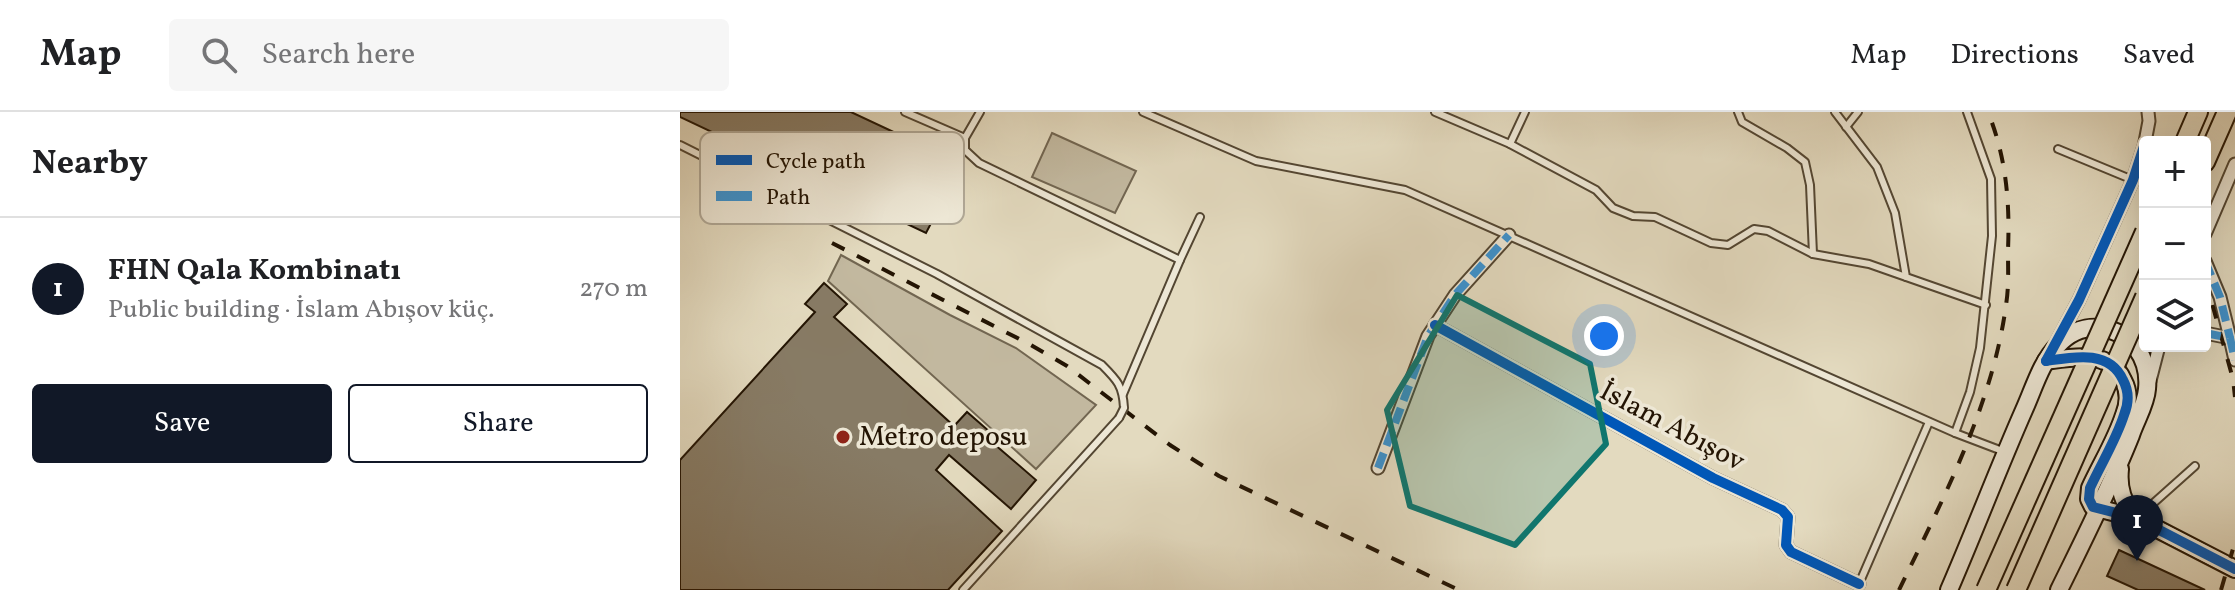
<!DOCTYPE html>
<html lang="en">
<head>
<meta charset="utf-8">
<style>
	body { margin:0; font-family:Vollkorn,serif; background:#f6f6f6; color:#202124 }
	.controls { position:absolute; right:24px; top:24px; display:grid; overflow:hidden; border-radius:8px; box-shadow:0 8px 32px #0002 }
	.controls button { width:72px; height:72px; display:grid; place-items:center; padding:0; border:0; border-bottom:2px solid #e0e0e0; background:#fff; color:#202124; font:40px sans-serif }
	.you { position:absolute; left:924px; top:224px; width:28px; height:28px; margin:-20px; border:6px solid #fff; border-radius:50%; background:#1a73e8; box-shadow:0 0 0 12px #1a73e833 }
	.badge { display:grid; place-items:center; width:52px; height:52px; border-radius:50%; background:#111827; color:#fff; font-size:26px; font-weight:700 }
	.pin { position:absolute; translate:-50% -66px; filter:drop-shadow(0 2px 4px #0008) }
	.pin::after { content:''; position:absolute; top:42px; width:28px; height:24px; background:inherit; clip-path:polygon(0 0,100% 0,50% 100%) }
	.list { margin:0; padding:0; list-style:none }
	h2 { display:flex; justify-content:space-between; align-items:center; height:104px; margin:0; padding:0 32px; font-size:34px }
	h2 small { font-size:26px; font-weight:400; color:#757577 }
	.list li { display:grid; grid-template-columns:52px 1fr auto; gap:24px; align-items:center; box-sizing:border-box; height:144px; padding:0 32px; border-top:2px solid #e0e0e0 }
	.list b { display:block; font-size:30px; white-space:nowrap }
	.list p { margin:0; font-size:26px; white-space:nowrap; color:#757577 }
	.list em { font-size:26px; font-style:normal; color:#757577 }
	.actions { display:flex; gap:16px; padding:24px 32px }
	.actions a { flex:1; padding:18px 0; border:2px solid #111827; border-radius:8px; text-align:center; font-size:28px; color:#111827 }
	.actions .main { background:#111827; color:#fff }
	.icon { flex:none; width:44px; height:44px; fill:none; stroke:currentColor; stroke-width:2; stroke-linecap:round; stroke-linejoin:round }
	.map { position:relative; flex:none; width:1555px; height:478px; overflow:hidden }
	header { display:flex; align-items:center; gap:48px; box-sizing:border-box; height:112px; padding:0 40px; background:#fff; border-bottom:2px solid #e0e0e0 }
	header strong { font-size:38px }
	nav { display:flex; gap:44px; margin-inline-start:auto; font-size:28px }
	.search { width:560px; height:72px; background:#f6f6f6; display:flex; align-items:center; gap:20px; box-sizing:border-box; padding:0 28px; border-radius:8px; color:#757577; font-size:30px }
	main { display:flex }
	aside { flex:1; background:#fff }
	.map>svg:first-child { display:block }
	.green { fill:#c2b89f; stroke:#726651; stroke-width:2 }
	.building { fill:#877b65; stroke:#231403; stroke-width:2 }
	.lines { fill:none; stroke-linecap:round; stroke-linejoin:round }
	.lane-casing { stroke:#534632; stroke-width:10 }
	.street-casing { stroke:#534632; stroke-width:15 }
	.secondary-casing { stroke:#231403; stroke-width:20 }
	.primary-casing { stroke:#231403; stroke-width:22 }
	.lane { stroke:#ede7d5; stroke-width:6 }
	.street { stroke:#ede7d5; stroke-width:11 }
	.secondary { stroke:#ede7d5; stroke-width:16 }
	.primary { stroke:#e3dabf; stroke-width:18 }
	.rail { stroke:#231403; stroke-width:4; stroke-dasharray:14 14; stroke-linecap:butt }
	.lane-bridge-casing { stroke:#534632; stroke-width:10; stroke-linecap:butt }
	.primary-bridge-casing { stroke:#231403; stroke-width:22; stroke-linecap:butt }
	.lane-bridge { stroke:#ede7d5; stroke-width:6 }
	.primary-bridge { stroke:#e3dabf; stroke-width:18 }
	.quiet { stroke:#3b93d1; stroke-width:8; stroke-dasharray:16 8; stroke-linecap:butt }
	.cycleway-casing { stroke:#ede7d5; stroke-width:15 }
	.cycleway { stroke:#0057b8; stroke-width:10 }
	.marked { fill:#0f766e; fill-opacity:0.2; stroke:#0f766e; stroke-width:6; stroke-linejoin:round }
	.poi-dot { fill:#8f2418; stroke:#ede7d5; stroke-width:3 }
	.labels { text-anchor:middle; dominant-baseline:central; stroke-width:7; stroke-linejoin:round; paint-order:stroke }
	.street-label { font-size:28px; fill:#231403; stroke:#ede7d5 }
	.poi-label { font-size:28px; fill:#231403; stroke:#ede7d5; text-anchor:start }
	.key { fill:#ede7d5; stroke:#b0a896; stroke-width:2 }
	.key-label { font-size:22px; fill:#231403 }
</style>
</head>
<body>
<header>
<strong>Map</strong>
<div class="search"><svg class="icon" aria-label="search" viewBox="0 0 24 24"><circle cx="10" cy="10" r="6"/><path d="M15 15l6 6"/></svg>Search here</div>
<nav><a>Map</a><a>Directions</a><a>Saved</a></nav>
</header>
<main>
<aside>
<h2>Nearby<small></small></h2>
<ul class="list">
<li><span class="badge">1</span><div><b>FHN Qala Kombinatı</b><p>Public building · İslam Abışov küç.</p></div><em>270 m</em></li>
</ul>
<div class="actions"><a class="main">Save</a><a>Share</a></div>
</aside>
<div class="map">
<svg width="1555" height="478" viewBox="0 0 1555 478">
	<rect width="100%" height="100%" fill="#e3dabf"/>
	<filter id="stains"><feTurbulence type="fractalNoise" baseFrequency=".0025" numOctaves="4"/><feColorMatrix values="0 0 0 0 .2 0 0 0 0 .09 0 0 0 0 .02 0 0 0 .5 -.17"/></filter>
	<radialGradient id="worn" r=".72"><stop offset=".6" stop-color="#630" stop-opacity="0"/><stop offset="1" stop-color="#630" stop-opacity=".3"/></radialGradient>
	<g class="green">
		<polygon points="372,21 456,59 435,101 352,65"/>
		<polygon points="161,143 270,203 336,236 416,293 356,357 148,169"/>
	</g>
	<g class="building">
		<polygon points="0,0 171,0 282,52 246,121 0,5"/>
		<polygon points="144,171 167,192 154,205 274,314 287,300 310,320 306,325 356,368 331,397 269,343 256,358 322,419 268,478 0,478 0,348 135,200 125,192"/>
		<polygon points="1439,438 1525,478 1458,478 1427,464"/>
	</g>
	<g class="lines">
		<defs>
			<g id="lane">
				<polyline points="225,0 285,26"/>
				<polyline points="300,0 285,26 285,38 299,51 500,148"/>
				<polyline points="463,0 576,49 725,78 1275,321 1325,340"/>
				<polyline points="755,0 830,32 916,78 933,96 953,104 975,105 1031,131 1048,133 1074,117 1088,119 1133,142 1189,152 1226,165"/>
				<polyline points="1058,0 1062,10 1107,36 1125,50 1130,73 1133,142"/>
				<polyline points="1155,0 1197,55 1215,101 1226,165 1306,193"/>
				<polyline points="1166,15 1178,0"/>
				<polyline points="830,32 845,0"/>
				<path d="M0,33l257,129 165,91c15,15 21,21 22,43"/>
				<polyline points="1378,37 1453,68"/>
				<polyline points="443,282 500,148 520,105"/>
				<polyline points="1275,321 1290,280 1300,236 1312,124 1311,67 1287,0"/>
				<polyline points="1459,404 1515,354"/>
				<polyline points="1179,472 1249,310"/>
				<polyline points="283,478 439,306"/>
			</g>
			<g id="street">
				<polyline points="1465,30 1469,9 1468,0"/>
				<polyline points="1525,122 1555,52"/>
				<polyline points="1525,149 1540,185 1550,226"/>
				<polyline points="755,213 1033,366 1102,398 1108,405 1106,433 1111,440 1179,472"/>
				<polyline points="1525,221 1550,226 1555,248"/>
				<polyline points="1376,231 1399,188 1453,68 1465,31"/>
				<polyline points="1470,269 1479,234"/>
				<polyline points="698,356 748,224 775,183 829,123"/>
			</g>
			<g id="secondary">
				<path d="M1366,249c27,-4 63,-12 77,19 6,11 6,23 1,35 -8,25 -23,49 -34,73l-1,11 4,8 43,11 99,51"/>
				<path d="M1440,357c-2,20 3,34 16,49"/>
				<path d="M1269,478c26,-60 49,-121 75,-180 10,-22 17,-48 34,-65 11,-12 26,-19 43,-17 31,4 49,31 46,61 -1,15 -11,31 -16,46 -21,53 -47,104 -72,155"/>
			</g>
			<g id="primary">
				<polyline points="1505,30 1518,0"/>
				<polyline points="1525,50 1547,0"/>
			</g>
		</defs>
		<use href="#lane" class="lane-casing"/>
		<use href="#street" class="street-casing"/>
		<use href="#secondary" class="secondary-casing"/>
		<use href="#primary" class="primary-casing"/>
		<use href="#lane" class="lane"/>
		<use href="#street" class="street"/>
		<use href="#secondary" class="secondary"/>
		<use href="#primary" class="primary"/>
		<g class="rail">
			<polyline points="152,131 349,232 387,254 490,333 539,364 779,478"/>
			<polyline points="1525,166 1553,267 1555,285"/>
			<path d="M1219,478c43,-89 94,-186 107,-285 3,-18 2,-37 2,-55 2,-49 -2,-93 -20,-138"/>
			<polyline points="1541,478 1555,430"/>
		</g>
		<defs>
			<polyline id="lane-bridge" points="439,306 444,296"/>
			<g id="primary-bridge">
				<polyline points="1306,478 1465,120"/>
				<polyline points="1336,478 1465,185"/>
			</g>
		</defs>
		<use href="#lane-bridge" class="lane-bridge-casing"/>
		<use href="#primary-bridge" class="primary-bridge-casing"/>
		<use href="#lane-bridge" class="lane-bridge"/>
		<use href="#primary-bridge" class="primary-bridge"/>
		<g class="quiet">
			<polyline points="1525,149 1540,185 1550,226"/>
			<polyline points="1525,221 1550,226 1555,248"/>
			<polyline points="698,356 748,224 775,183 829,123"/>
		</g>
		<defs>
			<g id="cycleway">
				<polyline points="755,213 1033,366 1102,398 1108,405 1106,433 1111,440 1179,472"/>
				<path d="M1366,249c27,-4 63,-12 77,19 6,11 6,23 1,35 -8,25 -23,49 -34,73l-1,11 4,8 43,11 99,51"/>
				<polyline points="1366,249 1399,188 1453,68 1465,31"/>
			</g>
		</defs>
		<use href="#cycleway" class="cycleway-casing"/>
		<use href="#cycleway" class="cycleway"/>
	</g>
	<path class="marked" d="M777,183l133,69 16,80 -91,101 -105,-39 -23,-96z"/>
	<circle class="poi-dot" cx="163" cy="325" r="8"/>
	<g class="labels">
		<g class="street-label">
			<text transform="translate(992 315) rotate(28)">İslam Abışov</text>
		</g>
		<g class="poi-label">
			<text x="179" y="325">Metro deposu</text>
		</g>
	</g>
	<rect x="20" y="20" width="264" height="92" rx="12" class="key"/>
	<rect x="36" y="43" width="36" height="10" fill="#0057b8"/>
	<rect x="36" y="79" width="36" height="10" fill="#3b93d1"/>
	<g class="key-label">
		<text x="86" y="56">Cycle path</text>
		<text x="86" y="92">Path</text>
	</g>
	<rect width="100%" height="100%" filter="url(#stains)"/>
	<rect width="100%" height="100%" fill="url(#worn)"/>
</svg>
<div class="controls">
<button>+</button>
<button>−</button>
<button><svg class="icon" aria-label="layers" viewBox="0 0 24 24"><path d="M12 4l9 5-9 5-9-5zM3 14l9 5 9-5"/></svg></button>
</div>
<div class="you"></div>
<div class="pin badge" style="left:1457px;top:449px">1</div>
</div>
</main>
</body>
</html>
